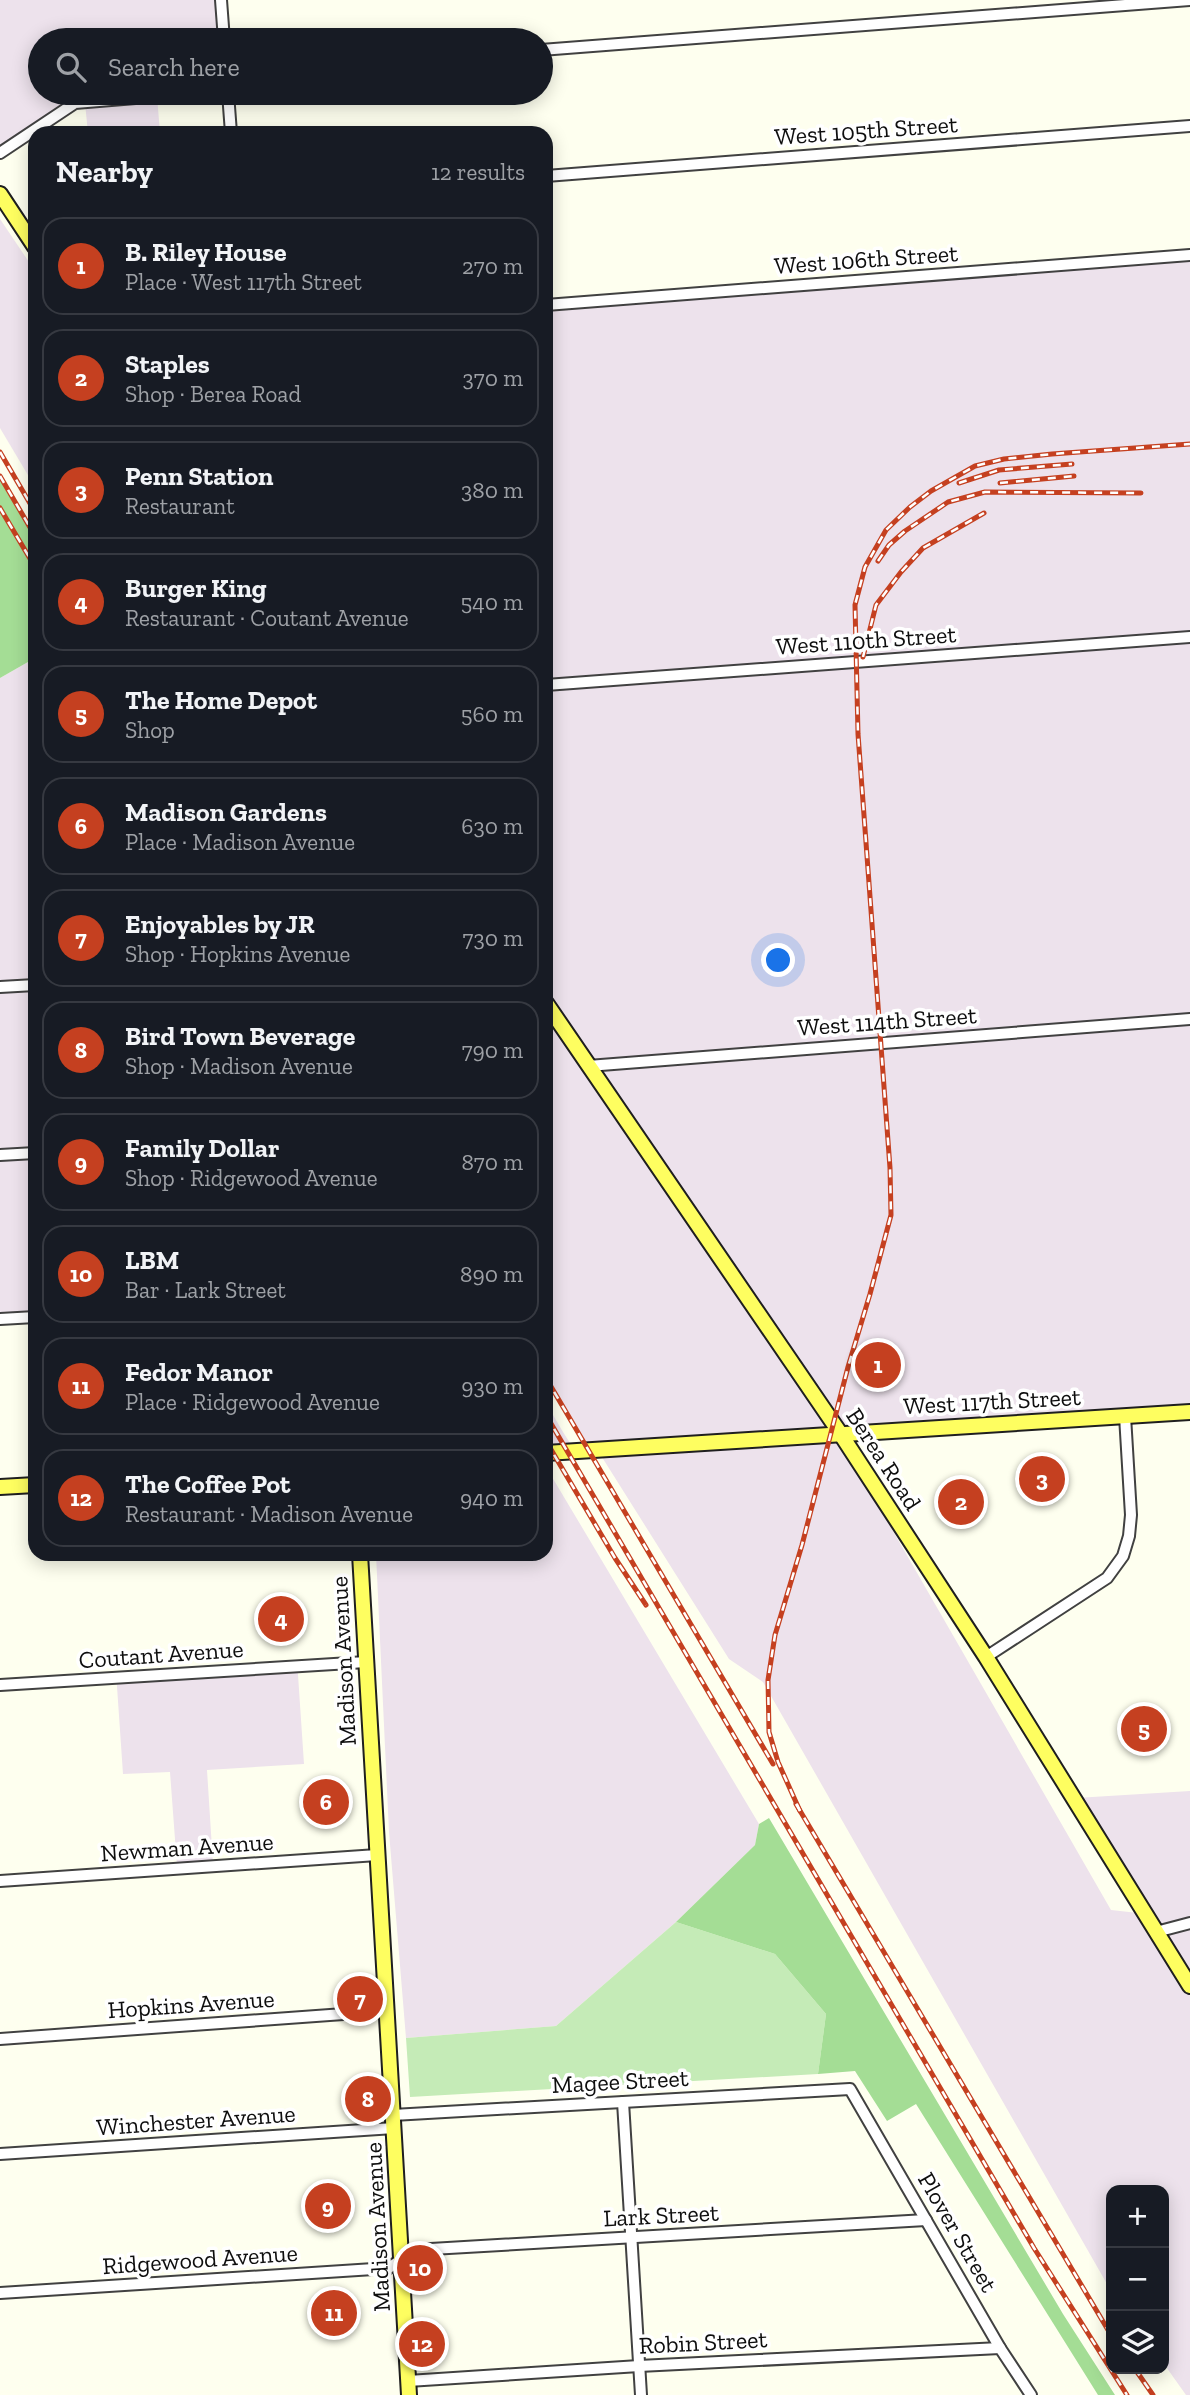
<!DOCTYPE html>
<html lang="en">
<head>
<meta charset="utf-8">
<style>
	body { margin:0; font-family:"Zilla Slab",serif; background:#20242c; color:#f1f3f6 }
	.controls { position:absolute; right:21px; bottom:21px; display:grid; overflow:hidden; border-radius:14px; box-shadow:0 4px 18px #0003 }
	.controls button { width:63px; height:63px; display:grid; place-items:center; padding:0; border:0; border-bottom:2px solid #363941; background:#171b24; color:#f1f3f6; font:35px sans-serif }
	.you { position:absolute; left:779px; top:961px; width:24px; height:24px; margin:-18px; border:5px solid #fff; border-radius:50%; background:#1a73e8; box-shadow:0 0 0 10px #1a73e833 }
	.badge { display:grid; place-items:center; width:46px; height:46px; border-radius:50%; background:#c54020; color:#fff; font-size:23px; font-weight:700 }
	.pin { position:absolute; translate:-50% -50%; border:4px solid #fff; box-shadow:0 2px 7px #0006 }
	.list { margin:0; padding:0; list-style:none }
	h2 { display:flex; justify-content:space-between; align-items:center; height:91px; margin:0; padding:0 28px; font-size:30px }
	h2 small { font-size:23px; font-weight:400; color:#9ea1a6 }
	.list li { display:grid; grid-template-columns:46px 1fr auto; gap:21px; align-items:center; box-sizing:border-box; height:98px; margin:0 14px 14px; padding:0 14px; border:2px solid #363941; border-radius:21px }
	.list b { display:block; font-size:26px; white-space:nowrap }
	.list p { margin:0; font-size:23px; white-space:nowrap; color:#9ea1a6 }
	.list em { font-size:23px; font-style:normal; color:#9ea1a6 }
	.icon { flex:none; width:38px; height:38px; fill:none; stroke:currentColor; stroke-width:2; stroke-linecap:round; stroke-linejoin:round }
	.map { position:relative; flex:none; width:1190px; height:2395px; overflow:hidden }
	.search { position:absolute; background:#171b24; box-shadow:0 4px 18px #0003; left:28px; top:28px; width:525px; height:77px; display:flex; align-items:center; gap:18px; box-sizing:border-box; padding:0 24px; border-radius:38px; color:#9ea1a6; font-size:26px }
	.panel { position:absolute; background:#171b24; box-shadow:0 4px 18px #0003; left:28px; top:126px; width:525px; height:1435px; border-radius:21px }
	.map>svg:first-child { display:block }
	.industrial { fill:#ede2ec }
	.green { fill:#c5ebb7 }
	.forest { fill:#a4dd95 }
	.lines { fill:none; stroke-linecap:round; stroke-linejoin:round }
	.minor-casing { stroke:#414141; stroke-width:14 }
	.major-casing { stroke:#1f1f1f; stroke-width:18 }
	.minor { stroke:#fff; stroke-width:10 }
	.major { stroke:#fefe60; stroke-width:14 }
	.rail-casing { stroke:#c54020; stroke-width:5 }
	.rail { stroke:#fff; stroke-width:2.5; stroke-dasharray:8; stroke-linecap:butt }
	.labels { text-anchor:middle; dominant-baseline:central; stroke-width:7; stroke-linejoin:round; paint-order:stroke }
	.street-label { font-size:24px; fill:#0e0e0e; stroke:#fff }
</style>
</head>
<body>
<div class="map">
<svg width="1190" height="2395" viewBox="0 0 1190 2395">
	<rect width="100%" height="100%" fill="#feffef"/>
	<g class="industrial">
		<polygon points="0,0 221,0 224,40 40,40 40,93 196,93 157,96 160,133 88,133 85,103 0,153"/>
		<polygon points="0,219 35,271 35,487 0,428"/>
		<polygon points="1190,255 1190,1412 588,1451 546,1378 546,305"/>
		<polygon points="35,658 35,1317 0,1319 0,678"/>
		<polygon points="546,1403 563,1432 575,1451 546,1453"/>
		<polygon points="840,1439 1111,1910 1147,1914 1076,1798 1190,1791 1190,2395 1186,2395 1164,2364 1164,2190 1111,2190 1111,2291 763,1682 729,1659 600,1454"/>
		<polygon points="552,1477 759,1824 755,1845 676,1922 556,2026 406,2038 389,1832 376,1554 546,1554 546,1478"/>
		<polygon points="297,1660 304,1764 207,1770 213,1864 177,1866 170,1772 123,1774 116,1672"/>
	</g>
	<polygon class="green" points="676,1922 775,1954 826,2014 818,2074 410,2097 406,2038 556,2026"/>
	<g class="forest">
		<polygon points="0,477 35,536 35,658 0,678"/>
		<polygon points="769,1818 1063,2314 1115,2395 1098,2395 916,2104 887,2121 855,2071 818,2074 826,2014 775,1954 676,1922 755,1845 759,1824"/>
	</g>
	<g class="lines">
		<defs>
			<g id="minor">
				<polyline points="221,0 224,40"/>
				<polyline points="541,50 1190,0"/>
				<polyline points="228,93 231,133"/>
				<polyline points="0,153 75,103 196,93"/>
				<polyline points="546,176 1190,126"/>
				<polyline points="546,305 1190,255"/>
				<polyline points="546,685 1190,637"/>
				<polyline points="0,987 35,985"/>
				<polyline points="588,1066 1190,1019"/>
				<polyline points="0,1155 35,1153"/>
				<polyline points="0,1319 35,1317"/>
				<polyline points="986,1657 1107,1578 1123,1556 1129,1536 1131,1515 1125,1416"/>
				<polyline points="0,1685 366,1662"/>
				<polyline points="0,1881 377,1855"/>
				<polyline points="1156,1932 1190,1923"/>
				<polyline points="0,2039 385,2011"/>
				<polyline points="623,2102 641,2395"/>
				<polyline points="393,2115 850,2089 1000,2348 1031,2395"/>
				<polyline points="0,2154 394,2128"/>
				<polyline points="0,2293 389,2268 414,2250 926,2220"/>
				<polyline points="408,2381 639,2366 1000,2348"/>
			</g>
			<g id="major">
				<polyline points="0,194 35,247"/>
				<polyline points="546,1003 840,1433 986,1657 1190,1986"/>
				<polyline points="546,1453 1190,1412"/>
				<polyline points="0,1487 35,1485"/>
				<polyline points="360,1554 409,2395"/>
			</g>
		</defs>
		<use href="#minor" class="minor-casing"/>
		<use href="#major" class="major-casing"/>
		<use href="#minor" class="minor"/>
		<use href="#major" class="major"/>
		<defs>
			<g id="rail">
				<polyline points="0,452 35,512"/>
				<polyline points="0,476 35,536"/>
				<polyline points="959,483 999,470 1072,464"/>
				<polyline points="1000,483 1074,476"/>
				<polyline points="0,508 35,567"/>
				<polyline points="878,561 889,545 905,531 948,502 985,492 1141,493"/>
				<polyline points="863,657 876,605 901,572 923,548 984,513"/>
				<polyline points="546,1378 773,1764"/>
				<polyline points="546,1415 1034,2248 1127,2395"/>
				<polyline points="546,1441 615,1558 646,1605"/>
				<polyline points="796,1804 1111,2335"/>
				<polyline points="800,1811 778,1762 769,1732 768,1680 775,1635 802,1545 848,1367 870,1294 891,1215 890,1168 858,734 855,605 865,567 886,530 910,507 931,491 975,466 1004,459 1052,454 1190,444"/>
				<polyline points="1135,2369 1153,2395"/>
			</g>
		</defs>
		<use href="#rail" class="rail-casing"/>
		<use href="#rail" class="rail"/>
	</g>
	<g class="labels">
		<g class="street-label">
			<text transform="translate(866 130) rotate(-4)">West 105th Street</text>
			<text transform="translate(866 259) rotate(-4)">West 106th Street</text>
			<text transform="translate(866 640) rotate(-4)">West 110th Street</text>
			<text transform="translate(887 1021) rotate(-4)">West 114th Street</text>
			<text transform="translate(992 1401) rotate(-3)">West 117th Street</text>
			<text transform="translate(884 1459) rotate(57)">Berea Road</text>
			<text transform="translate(161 1654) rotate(-4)">Coutant Avenue</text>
			<text transform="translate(343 1661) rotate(-93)">Madison Avenue</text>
			<text transform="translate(187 1847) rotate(-4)">Newman Avenue</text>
			<text transform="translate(191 2004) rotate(-4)">Hopkins Avenue</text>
			<text transform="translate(620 2081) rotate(-3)">Magee Street</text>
			<text transform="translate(196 2120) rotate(-4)">Winchester Avenue</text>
			<text transform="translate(661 2215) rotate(-3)">Lark Street</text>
			<text transform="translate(377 2227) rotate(-93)">Madison Avenue</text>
			<text transform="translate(958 2232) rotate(60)">Plover Street</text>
			<text transform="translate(200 2259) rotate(-4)">Ridgewood Avenue</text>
			<text transform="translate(703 2342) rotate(-3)">Robin Street</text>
		</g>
	</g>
</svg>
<div class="controls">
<button>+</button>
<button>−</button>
<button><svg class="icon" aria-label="layers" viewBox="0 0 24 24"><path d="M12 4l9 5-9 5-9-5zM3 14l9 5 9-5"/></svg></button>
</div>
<div class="you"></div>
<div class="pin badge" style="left:878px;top:1365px">1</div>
<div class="pin badge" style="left:961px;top:1502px">2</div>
<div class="pin badge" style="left:1042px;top:1479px">3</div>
<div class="pin badge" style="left:281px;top:1619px">4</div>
<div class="pin badge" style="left:1144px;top:1729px">5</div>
<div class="pin badge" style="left:326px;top:1802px">6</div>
<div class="pin badge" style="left:360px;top:1999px">7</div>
<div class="pin badge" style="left:368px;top:2099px">8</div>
<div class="pin badge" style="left:328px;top:2206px">9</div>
<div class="pin badge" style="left:420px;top:2268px">10</div>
<div class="pin badge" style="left:334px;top:2313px">11</div>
<div class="pin badge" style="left:422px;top:2344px">12</div>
<div class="search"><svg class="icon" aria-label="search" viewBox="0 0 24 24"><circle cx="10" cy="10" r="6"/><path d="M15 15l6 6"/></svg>Search here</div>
<section class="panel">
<h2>Nearby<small>12 results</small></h2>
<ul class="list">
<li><span class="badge">1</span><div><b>B. Riley House</b><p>Place · West 117th Street</p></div><em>270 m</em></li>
<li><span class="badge">2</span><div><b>Staples</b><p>Shop · Berea Road</p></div><em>370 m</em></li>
<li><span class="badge">3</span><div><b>Penn Station</b><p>Restaurant</p></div><em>380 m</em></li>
<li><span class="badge">4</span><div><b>Burger King</b><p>Restaurant · Coutant Avenue</p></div><em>540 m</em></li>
<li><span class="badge">5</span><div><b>The Home Depot</b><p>Shop</p></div><em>560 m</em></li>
<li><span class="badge">6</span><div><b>Madison Gardens</b><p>Place · Madison Avenue</p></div><em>630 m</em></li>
<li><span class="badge">7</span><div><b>Enjoyables by JR</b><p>Shop · Hopkins Avenue</p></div><em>730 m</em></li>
<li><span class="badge">8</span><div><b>Bird Town Beverage</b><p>Shop · Madison Avenue</p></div><em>790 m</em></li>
<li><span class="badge">9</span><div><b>Family Dollar</b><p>Shop · Ridgewood Avenue</p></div><em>870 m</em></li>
<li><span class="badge">10</span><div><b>LBM</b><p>Bar · Lark Street</p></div><em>890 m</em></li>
<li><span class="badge">11</span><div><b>Fedor Manor</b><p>Place · Ridgewood Avenue</p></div><em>930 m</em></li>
<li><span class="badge">12</span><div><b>The Coffee Pot</b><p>Restaurant · Madison Avenue</p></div><em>940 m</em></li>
</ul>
</section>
</div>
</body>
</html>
